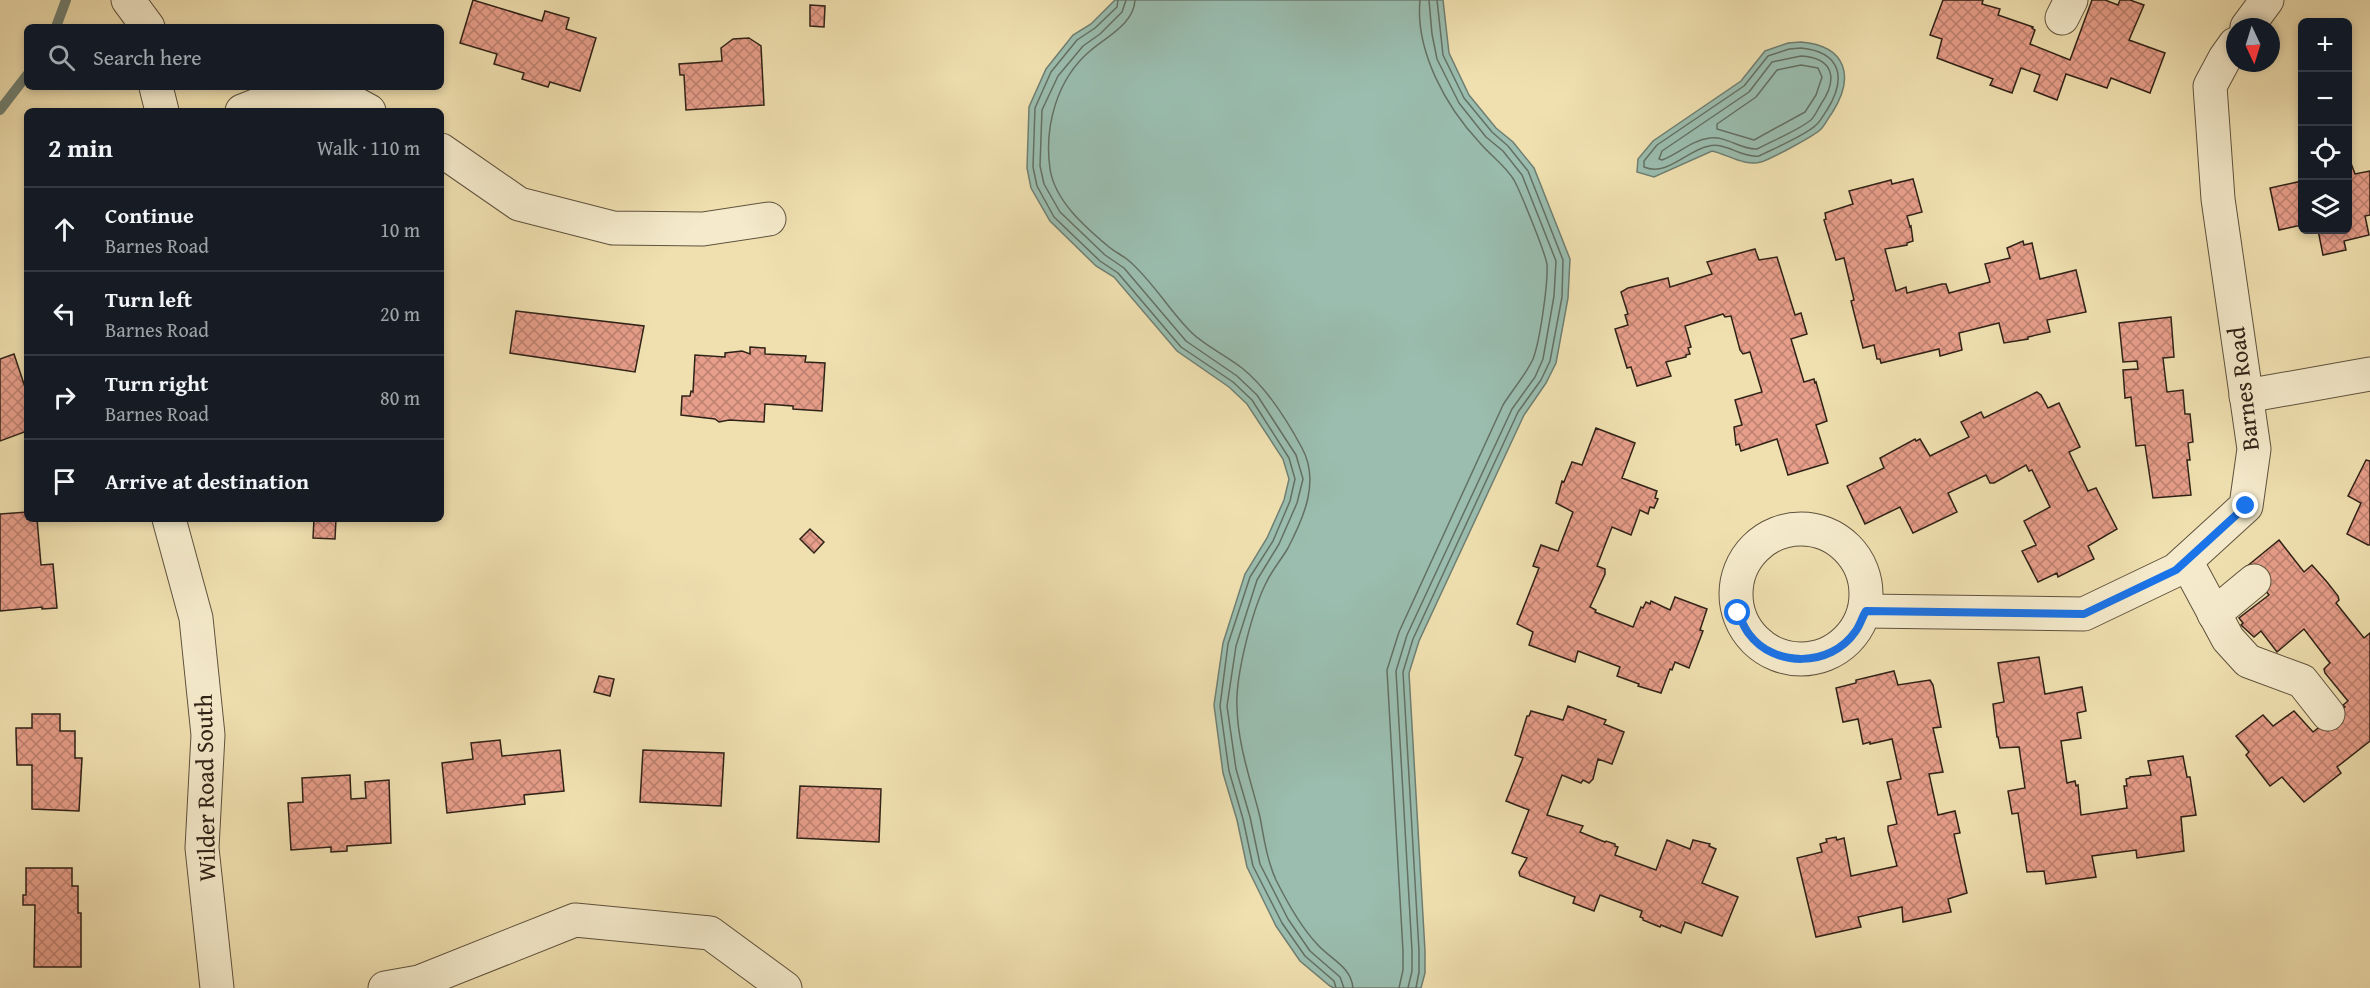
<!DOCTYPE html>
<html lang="en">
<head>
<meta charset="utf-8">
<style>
	body { margin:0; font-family:"Gentium Book Plus",serif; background:#242831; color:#f1f3f6 }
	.controls { position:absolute; right:18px; top:18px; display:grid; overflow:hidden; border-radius:9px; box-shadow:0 3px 9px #0003 }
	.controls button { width:54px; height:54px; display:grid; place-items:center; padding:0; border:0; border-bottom:2px solid #363941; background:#171b24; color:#f1f3f6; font:30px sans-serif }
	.compass { position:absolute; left:2226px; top:18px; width:54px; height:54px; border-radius:50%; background:#171b24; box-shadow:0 3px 9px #0003; rotate:176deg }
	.stop { position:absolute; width:18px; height:18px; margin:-14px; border:4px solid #1a73e8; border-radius:50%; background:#fff }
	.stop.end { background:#1a73e8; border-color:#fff; box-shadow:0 2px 6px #0008 }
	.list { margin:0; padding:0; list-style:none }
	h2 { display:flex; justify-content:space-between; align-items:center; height:78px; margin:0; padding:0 24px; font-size:26px }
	h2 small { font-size:20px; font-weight:400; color:#9ea1a6 }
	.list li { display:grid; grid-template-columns:39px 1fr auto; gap:18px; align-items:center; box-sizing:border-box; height:84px; padding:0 24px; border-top:2px solid #363941 }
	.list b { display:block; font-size:22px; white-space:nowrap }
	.list p { margin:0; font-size:20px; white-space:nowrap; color:#9ea1a6 }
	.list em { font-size:20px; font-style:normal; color:#9ea1a6 }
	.icon { flex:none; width:33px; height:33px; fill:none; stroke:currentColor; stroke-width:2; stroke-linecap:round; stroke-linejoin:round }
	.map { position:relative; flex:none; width:2370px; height:988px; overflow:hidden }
	.search { position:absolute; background:#171b24; box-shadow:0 3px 9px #0003; left:24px; top:24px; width:420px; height:66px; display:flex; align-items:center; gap:15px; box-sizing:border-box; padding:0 21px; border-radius:9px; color:#9ea1a6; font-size:22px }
	.panel { position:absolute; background:#171b24; box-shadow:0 3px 9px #0003; left:24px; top:108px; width:420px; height:414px; border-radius:9px }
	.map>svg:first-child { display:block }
	.water { fill:#9abdaf; stroke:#6f7f72; stroke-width:1.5 }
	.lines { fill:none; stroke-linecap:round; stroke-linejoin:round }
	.shore { stroke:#647063; stroke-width:1.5 }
	.stream { stroke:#6f7f72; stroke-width:10 }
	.building { fill:url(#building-cross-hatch); stroke:#2f2217; stroke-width:1.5 }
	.minor-casing { stroke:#5f523d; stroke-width:35 }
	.minor { stroke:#f5ebcc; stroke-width:33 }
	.route { stroke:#1a73e8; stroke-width:8 }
	.labels { text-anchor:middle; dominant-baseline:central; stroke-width:4.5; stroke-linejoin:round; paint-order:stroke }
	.street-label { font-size:24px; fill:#2f2217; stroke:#f5ebcc }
</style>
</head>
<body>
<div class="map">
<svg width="2370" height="988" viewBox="0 0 2370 988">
	<defs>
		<pattern id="building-cross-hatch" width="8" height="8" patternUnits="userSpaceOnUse" patternTransform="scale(1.5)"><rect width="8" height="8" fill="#e79e8a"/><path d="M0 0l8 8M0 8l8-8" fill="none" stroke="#bc8070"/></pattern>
	</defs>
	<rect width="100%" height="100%" fill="#f0e0b0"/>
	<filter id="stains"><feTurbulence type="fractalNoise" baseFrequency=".00333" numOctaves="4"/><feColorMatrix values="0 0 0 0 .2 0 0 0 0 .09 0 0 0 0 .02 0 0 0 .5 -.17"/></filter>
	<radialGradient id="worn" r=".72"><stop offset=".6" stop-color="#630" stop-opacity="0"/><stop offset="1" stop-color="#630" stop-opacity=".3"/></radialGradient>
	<g class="water">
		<polygon points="1115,0 1443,0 1449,53 1469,95 1496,128 1513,142 1534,168 1570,259 1568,298 1556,363 1546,383 1524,415 1419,641 1409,673 1425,951 1425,973 1421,988 1334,988 1330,986 1300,961 1276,926 1247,867 1237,820 1223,773 1214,705 1223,643 1245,574 1267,538 1284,500 1289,479 1283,459 1247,404 1229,387 1177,351 1114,277 1096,266 1050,221 1031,188 1027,168 1029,107 1046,69 1073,35 1091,24"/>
		<path d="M1801,42c46,4 54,35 31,71 -4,5 -7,12 -11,16 -5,6 -52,31 -60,33 -16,5 -34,-8 -49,-11l-58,26 -17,-5 1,-13 15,-18 88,-60 24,-30 23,-8z"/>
	</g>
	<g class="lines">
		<g class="shore">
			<polyline points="1118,0 1117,7 1095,28 1077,40 1051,72 1035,108 1033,167 1037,186 1054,217 1100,261 1118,273 1181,347 1233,382 1252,400 1289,458 1295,479 1290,501 1273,541 1250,577 1228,644 1220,706 1229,771 1243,819 1253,866 1282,923 1305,956 1334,981 1336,988"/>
			<polyline points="1126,0 1122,12 1100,34 1083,46 1058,76 1042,110 1040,166 1044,184 1060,212 1105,255 1124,268 1186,341 1237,376 1257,395 1296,455 1303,479 1297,503 1279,544 1257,580 1236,646 1227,706 1236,769 1250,817 1260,864 1288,919 1310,951 1340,977 1344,988"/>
			<path d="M1135,0c-1,24 -29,37 -45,51 -33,28 -46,75 -40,118 5,32 35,58 59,78 6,5 13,8 19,13 24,20 40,49 62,71 12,13 37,25 52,37 25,20 45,52 60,80 18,33 2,69 -14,100 -7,12 -16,22 -22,35 -14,28 -31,94 -29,125 1,38 14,73 23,109 4,22 7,43 16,63 11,22 24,46 41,64 13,15 34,22 36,44"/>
			<path d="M1801,48c40,4 46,30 26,62 -3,4 -7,12 -11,15 -10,10 -43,24 -57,31 -18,2 -33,-14 -50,-10 -22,4 -42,31 -65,21v-6l13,-16 87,-59 24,-30 21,-7z"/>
			<path d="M1801,56c33,2 37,23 20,48 -3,5 -6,12 -10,16 -14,11 -39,21 -54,29 -16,1 -30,-13 -47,-11 -18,2 -32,16 -48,22l-3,-1 3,-8 87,-59 23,-30z"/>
			<polygon points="1801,65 1818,68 1822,77 1816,95 1805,112 1754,140 1717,129 1717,124 1756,97 1777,70"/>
			<path d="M1399,988l4,-18v-19l-16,-281 12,-38 104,-227c10,-16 22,-29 30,-46 7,-18 15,-75 14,-94 -1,-11 -27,-74 -33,-85 -9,-15 -23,-24 -34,-37 -34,-36 -65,-92 -60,-143"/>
			<polyline points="1408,988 1412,971 1412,951 1396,671 1407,635 1512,409 1535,377 1543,359 1554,296 1556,261 1522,175 1503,151 1486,137 1459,103 1437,59 1432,34 1429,0"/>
			<polyline points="1416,988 1419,972 1419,951 1403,672 1413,639 1518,412 1541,380 1550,361 1562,297 1563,260 1528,171 1508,146 1492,132 1464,98 1443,55 1437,0"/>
		</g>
		<g class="stream">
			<polyline points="56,27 66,0"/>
			<polyline points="0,110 27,75"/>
		</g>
	</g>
	<g class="building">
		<polygon points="473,0 542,21 545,11 569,18 566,29 596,38 580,91 550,82 548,87 522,79 524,73 494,64 497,54 460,43"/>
		<polygon points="1943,0 1983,0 1982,4 2000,9 1998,15 2033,27 2032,28 2035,30 2030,44 2070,60 2092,0 2105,0 2118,5 2120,0 2130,0 2144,5 2129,40 2165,53 2150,93 2111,78 2107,88 2066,74 2057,100 2034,91 2040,75 2021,68 2012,93 1990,85 1993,79 1937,58 1942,39 1930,35"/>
		<polygon points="810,5 825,6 824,27 810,26"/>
		<polygon points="749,38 761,46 764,105 686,110 684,75 680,75 679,64 722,61 721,48 733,39"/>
		<polygon points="2348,155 2355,174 2370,171 2370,215 2365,216 2369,235 2344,241 2346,250 2323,255 2318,230 2348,230"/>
		<polygon points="1913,179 1922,212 1907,216 1910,227 1911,226 1913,241 1907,243 1907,245 1885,249 1896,291 1906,287 1907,293 1942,284 1946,284 1949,293 1990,282 1985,264 2010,258 2007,248 2023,241 2024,245 2032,243 2040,279 2076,270 2086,312 2047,320 2050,332 2028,337 2028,339 2004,343 1999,323 1959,333 1962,350 1940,356 1939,349 1881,363 1880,359 1877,359 1874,345 1863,348 1851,301 1854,300 1844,258 1836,260 1824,220 1826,219 1825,213 1853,204 1849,191 1891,180 1892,184"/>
		<polygon points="2302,181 2302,225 2279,230 2270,188"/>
		<polygon points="1755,249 1759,260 1777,257 1795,315 1801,313 1807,334 1791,339 1804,382 1814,379 1815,383 1816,382 1827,421 1816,425 1828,463 1788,475 1777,439 1741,451 1739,444 1736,445 1734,427 1742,425 1735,400 1762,392 1750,352 1743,354 1740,350 1731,316 1725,317 1723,314 1685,326 1691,347 1688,348 1690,354 1686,355 1686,357 1666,362 1671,376 1637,386 1631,367 1627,368 1615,329 1628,325 1625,315 1628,314 1621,292 1628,288 1668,278 1670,287 1712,274 1707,262"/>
		<polygon points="516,311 644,326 635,372 510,353"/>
		<polygon points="2171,317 2174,357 2163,358 2167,392 2183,390 2185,414 2190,414 2193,442 2188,443 2190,460 2187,460 2191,495 2153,498 2145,445 2136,446 2131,397 2125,398 2123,370 2138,369 2137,361 2123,362 2119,323"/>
		<polygon points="750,347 765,348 765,354 806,356 805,362 825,363 822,411 793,409 793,406 765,404 764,422 729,420 719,422 715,419 681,415 682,396 690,396 691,391 693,392 695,355 725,357 725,353 742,351 750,354"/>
		<polygon points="14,354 27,393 27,431 0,441 0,359"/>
		<polygon points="2037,392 2041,395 2048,408 2059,403 2080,447 2069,452 2088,491 2096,488 2117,529 2088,546 2094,559 2058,577 2057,573 2038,582 2022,551 2036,545 2024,521 2050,507 2032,470 2029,471 2026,465 1994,483 1990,483 1986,475 1948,493 1957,512 1913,533 1900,507 1865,524 1847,486 1884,468 1880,458 1915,439 1916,441 1920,439 1930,456 1969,437 1961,422 1981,412 1984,418"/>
		<polygon points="1596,428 1635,443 1622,478 1657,491 1655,498 1658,499 1654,508 1650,507 1648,514 1640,510 1631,535 1612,527 1597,566 1605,569 1605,574 1590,607 1596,610 1595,612 1633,627 1641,607 1643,608 1646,602 1650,604 1651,601 1670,610 1675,597 1707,609 1700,630 1703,631 1689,668 1675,662 1672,670 1670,669 1661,693 1638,686 1639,684 1617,676 1620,667 1578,651 1575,662 1529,645 1533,632 1517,624 1539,568 1533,566 1541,545 1558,551 1573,512 1556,503 1562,481 1564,482 1572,462 1582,465"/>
		<polygon points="2366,460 2370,461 2370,545 2368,545 2347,534 2361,503 2348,496"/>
		<polygon points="27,512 27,519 37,519 41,565 53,564 57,608 42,609 42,607 0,611 0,514"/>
		<polygon points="314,519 336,519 335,539 313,538"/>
		<polygon points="810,529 824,542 814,553 800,539"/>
		<polygon points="2279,540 2304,572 2312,565 2327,582 2338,596 2339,600 2336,603 2364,638 2370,633 2370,741 2337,767 2341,773 2304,802 2282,777 2270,786 2246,755 2249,752 2236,736 2263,715 2273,726 2294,711 2313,732 2345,707 2343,705 2348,701 2325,673 2324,669 2330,663 2304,629 2277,652 2261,631 2254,637 2241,625 2243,623 2239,618 2269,595 2246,567"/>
		<polygon points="2039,657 2045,694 2082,687 2086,711 2077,713 2081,738 2061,741 2067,783 2075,781 2076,786 2078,785 2081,815 2127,808 2124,786 2127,786 2126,779 2130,778 2130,777 2151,775 2148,761 2183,756 2187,777 2190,777 2196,815 2181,817 2184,851 2137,858 2136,850 2092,856 2096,877 2046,884 2044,871 2027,872 2018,813 2012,814 2008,791 2025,788 2019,747 2000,748 1998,737 1997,737 1993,704 2004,702 1998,663"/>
		<polygon points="1894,671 1898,685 1930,680 1933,685 1941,727 1933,728 1943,772 1929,774 1938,815 1955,811 1960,833 1954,834 1967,893 1948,899 1951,912 1903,922 1902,907 1858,917 1861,927 1816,937 1797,858 1822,852 1820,844 1827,842 1826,839 1836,837 1837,840 1844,838 1851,876 1897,866 1888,831 1888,826 1897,824 1887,782 1901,779 1892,739 1870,744 1870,742 1863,744 1858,719 1843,722 1836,688 1856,683 1856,680"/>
		<polygon points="599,676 614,679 610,696 594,692"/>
		<polygon points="1568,706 1606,720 1604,724 1624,732 1612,764 1598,759 1593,779 1589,783 1583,780 1581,783 1562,775 1547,815 1583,826 1580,832 1605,842 1606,841 1615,844 1615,846 1618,847 1615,855 1656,870 1667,840 1690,849 1693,840 1710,844 1709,846 1716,849 1702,883 1738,897 1722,936 1685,922 1681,933 1661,925 1660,927 1643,920 1643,918 1640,917 1642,911 1600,895 1594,911 1573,903 1575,897 1520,876 1519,872 1527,858 1512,853 1529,810 1506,801 1523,758 1515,755 1527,716 1529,716 1531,711 1563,720"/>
		<polygon points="32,714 60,714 60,731 75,731 75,758 82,758 79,811 32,809 32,765 17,765 16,733 16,728 32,728"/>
		<polygon points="500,740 502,756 560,750 564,791 524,795 525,804 447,813 442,763 473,759 471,743"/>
		<polygon points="643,750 724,753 721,806 640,802"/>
		<polygon points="350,775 351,799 366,798 365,782 389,780 391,843 347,846 347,851 331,852 331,847 291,850 288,803 303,802 302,778"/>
		<polygon points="800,786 881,789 879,842 797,838"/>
		<polygon points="26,868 72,868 72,886 78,886 78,913 81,913 81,967 34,967 35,905 23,905 23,895 26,895"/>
	</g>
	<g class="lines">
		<defs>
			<g id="minor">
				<polyline points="128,0 148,27"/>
				<polyline points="2062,18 2071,0"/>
				<polyline points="2247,27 2267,0"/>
				<polyline points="156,87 162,111"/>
				<polyline points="242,111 275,98 356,104 369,111"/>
				<polyline points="441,150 519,204 613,228 703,229 769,219"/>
				<polyline points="2246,396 2370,374"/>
				<polyline points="169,519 196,618 208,735 202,848 217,988"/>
				<circle cx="1801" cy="594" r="65"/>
				<polyline points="2186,561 2228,639 2248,661 2302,681 2328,714"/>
				<polyline points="1866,611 2084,614 2176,570 2246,506 2254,449 2218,199 2210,86 2225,58 2235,44"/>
				<polyline points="2214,614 2254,581"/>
				<polyline points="385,988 419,982 575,920 710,933 785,988"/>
			</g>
		</defs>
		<use href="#minor" class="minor-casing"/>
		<use href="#minor" class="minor"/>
	</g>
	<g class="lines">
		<path class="route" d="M1738,613c3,6 6,15 11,21 25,34 82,33 106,-2 5,-6 7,-15 11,-21l218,3 92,-44 70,-64"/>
	</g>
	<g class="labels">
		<g class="street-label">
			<text transform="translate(2243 389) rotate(-97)">Barnes Road</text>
			<text transform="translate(205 788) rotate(-91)">Wilder Road South</text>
		</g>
	</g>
	<rect width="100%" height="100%" filter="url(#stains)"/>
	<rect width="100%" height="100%" fill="url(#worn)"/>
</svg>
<div class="controls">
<button>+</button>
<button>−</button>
<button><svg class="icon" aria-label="locate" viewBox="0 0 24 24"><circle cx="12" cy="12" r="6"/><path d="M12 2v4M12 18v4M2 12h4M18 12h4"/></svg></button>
<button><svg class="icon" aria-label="layers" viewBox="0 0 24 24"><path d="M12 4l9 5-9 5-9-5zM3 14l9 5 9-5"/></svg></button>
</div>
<svg class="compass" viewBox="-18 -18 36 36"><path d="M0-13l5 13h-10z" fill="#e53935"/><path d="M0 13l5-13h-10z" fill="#9ea1a6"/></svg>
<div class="stop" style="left:1738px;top:613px"></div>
<div class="stop end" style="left:2246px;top:506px"></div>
<div class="search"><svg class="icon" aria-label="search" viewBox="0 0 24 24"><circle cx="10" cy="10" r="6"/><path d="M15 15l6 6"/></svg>Search here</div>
<section class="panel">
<h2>2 min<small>Walk · 110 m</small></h2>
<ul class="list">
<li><svg class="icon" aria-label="ahead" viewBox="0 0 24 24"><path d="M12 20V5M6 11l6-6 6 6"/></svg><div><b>Continue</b><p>Barnes Road</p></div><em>10 m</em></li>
<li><svg class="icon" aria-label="left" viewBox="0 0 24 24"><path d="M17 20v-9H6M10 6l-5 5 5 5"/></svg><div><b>Turn left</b><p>Barnes Road</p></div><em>20 m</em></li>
<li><svg class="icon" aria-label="right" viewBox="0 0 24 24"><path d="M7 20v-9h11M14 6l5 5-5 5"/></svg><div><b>Turn right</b><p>Barnes Road</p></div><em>80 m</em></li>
<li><svg class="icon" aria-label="arrive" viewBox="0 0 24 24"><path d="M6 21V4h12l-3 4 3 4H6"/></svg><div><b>Arrive at destination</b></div></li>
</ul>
</section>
</div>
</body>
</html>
